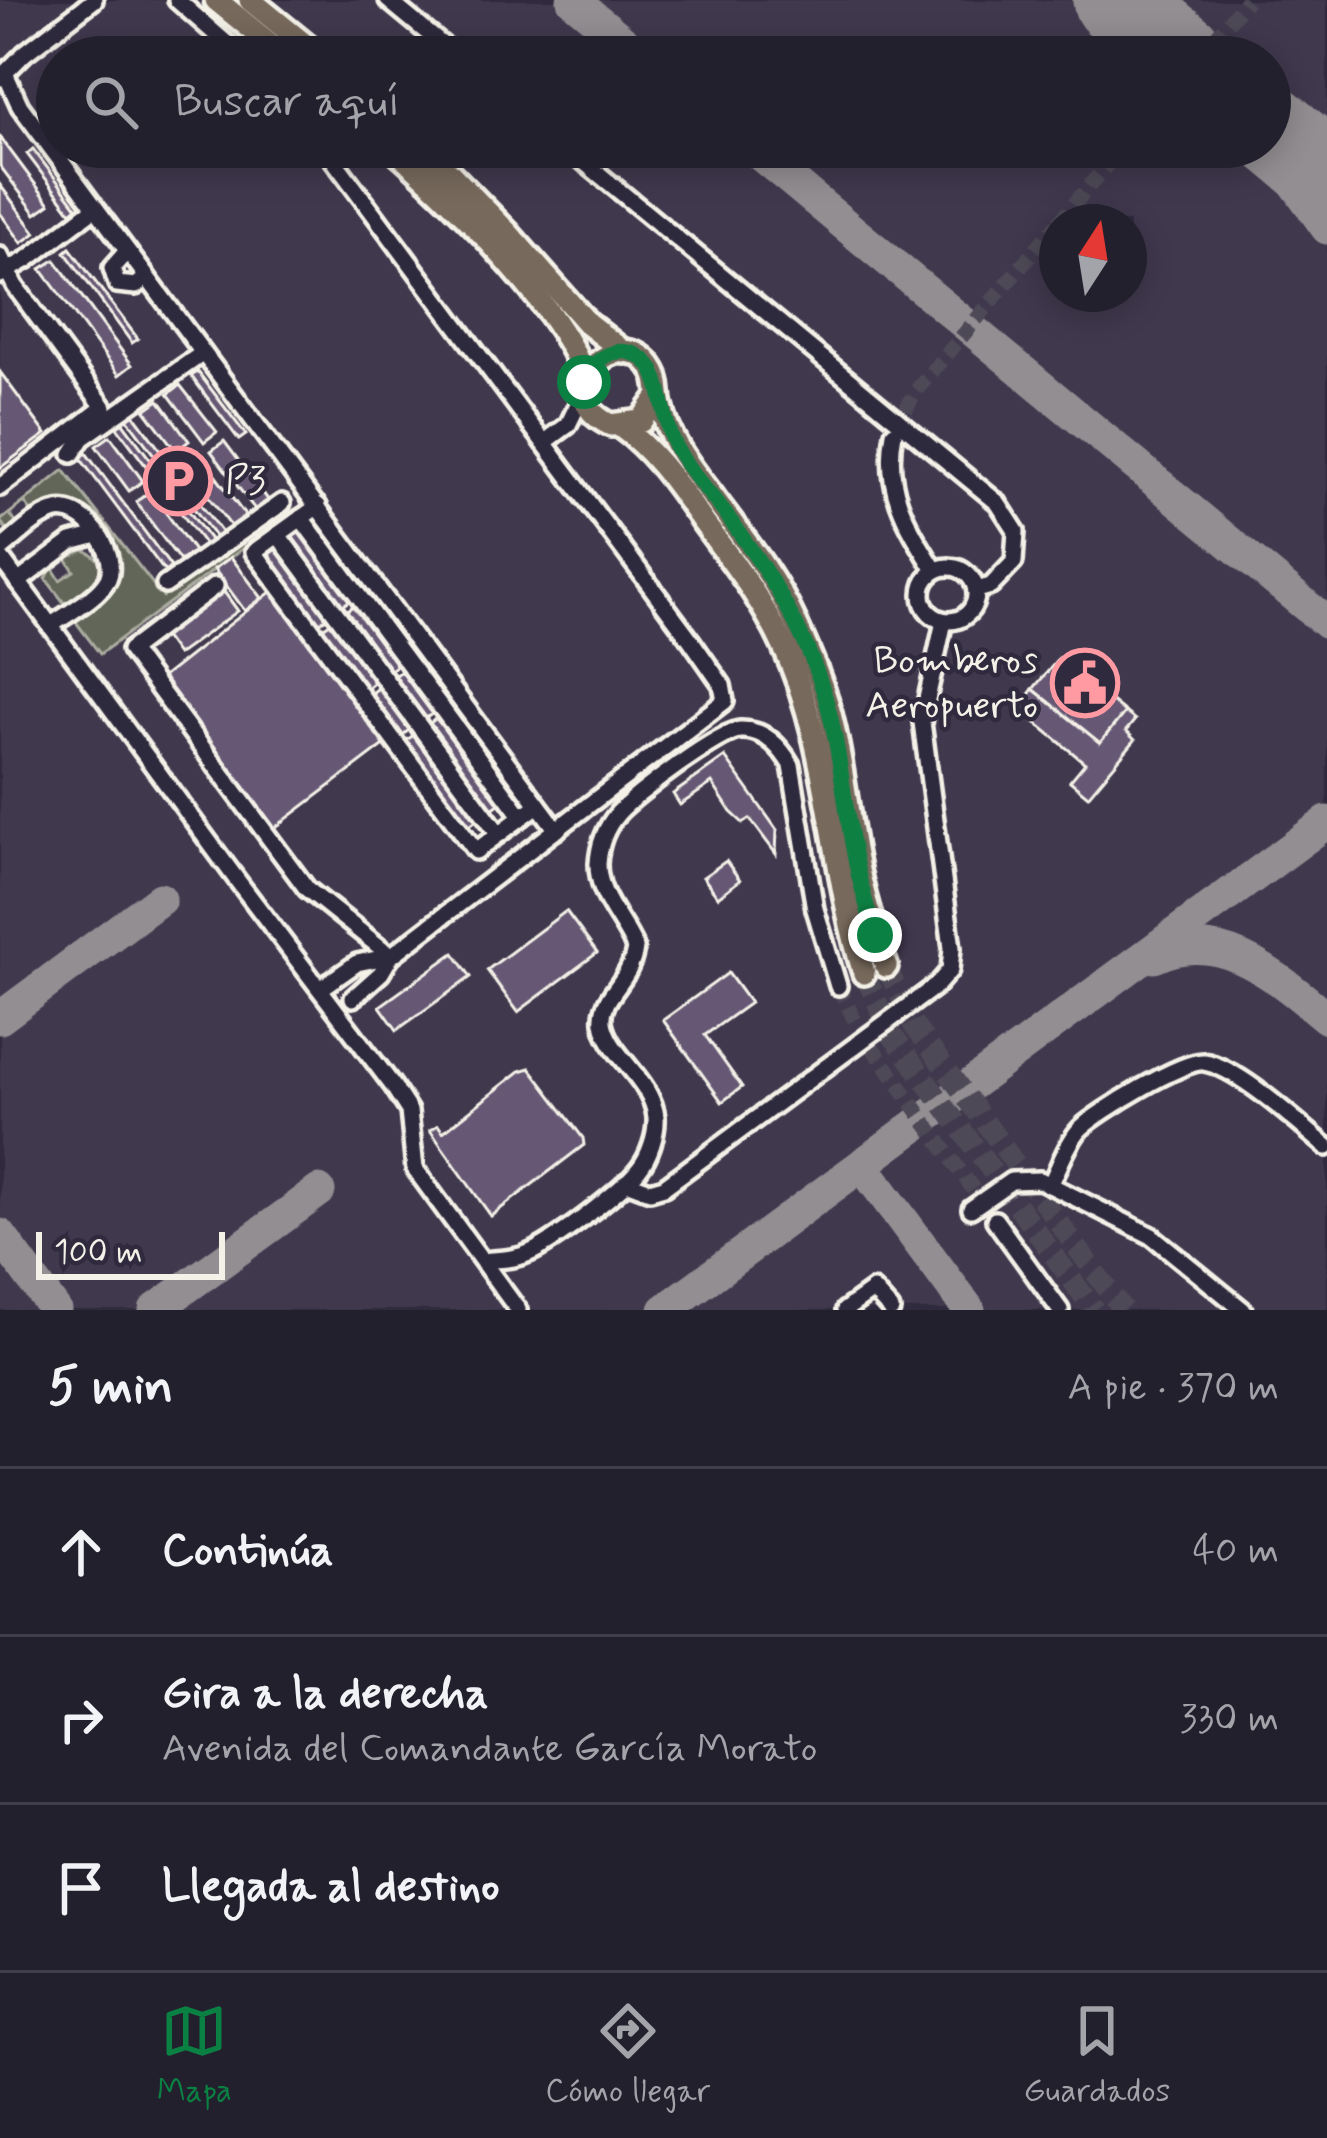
<!DOCTYPE html>
<html lang="es">
<head>
<meta charset="utf-8">
<style>
	body { margin:0; font-family:Mynerve,sans-serif; background:#2f2d3a; color:#f1f3f6 }
	.compass { position:absolute; left:1039px; top:204px; width:108px; height:108px; border-radius:50%; background:#23202e; box-shadow:0 6px 30px #0003; rotate:12deg }
	.scale { position:absolute; left:36px; bottom:30px; width:189px; box-sizing:border-box; padding-left:12px; border:6px solid #f4f1e8; border-top:0; font-size:33px; line-height:42px; white-space:nowrap; color:#f4f1e8; -webkit-text-stroke:9px #2f2a3d; paint-order:stroke }
	.stop { position:absolute; width:36px; height:36px; margin:-27px; border:9px solid #0b8043; border-radius:50%; background:#fff }
	.stop.end { background:#0b8043; border-color:#fff; box-shadow:0 3px 12px #0008 }
	.list { margin:0; padding:0; list-style:none }
	h2 { display:flex; justify-content:space-between; align-items:center; height:156px; margin:0; padding:0 48px; font-size:51px }
	h2 small { font-size:39px; font-weight:400; color:#a3a3aa }
	.list li { display:grid; grid-template-columns:78px 1fr auto; gap:36px; align-items:center; box-sizing:border-box; height:168px; padding:0 48px; border-top:3px solid #403e4a }
	.list b { display:block; font-size:45px; white-space:nowrap }
	.list p { margin:0; font-size:39px; white-space:nowrap; color:#a3a3aa }
	.list em { font-size:39px; font-style:normal; color:#a3a3aa }
	.icon { flex:none; width:66px; height:66px; fill:none; stroke:currentColor; stroke-width:2; stroke-linecap:round; stroke-linejoin:round }
	.map { position:relative; flex:none; width:1327px; height:1310px; overflow:hidden }
	.search { position:absolute; background:#23202e; box-shadow:0 6px 30px #0003; left:36px; right:36px; top:36px; height:132px; display:flex; align-items:center; gap:30px; box-sizing:border-box; padding:0 42px; border-radius:66px; color:#a3a3aa; font-size:45px }
	.sheet { height:660px; background:#23202e }
	nav { display:flex; justify-content:space-around; align-items:center; box-sizing:border-box; height:168px; border-top:3px solid #403e4a; background:#23202e; font-size:33px; color:#a3a3aa }
	nav a { display:grid; justify-items:center; gap:6px }
	nav .on { color:#0b8043 }
	.map>svg:first-child { display:block }
	.built { fill:#40384e; fill-rule:evenodd }
	.green { fill:#626658; stroke:#abaca0; stroke-width:3 }
	.lines { fill:none; stroke-linecap:round; stroke-linejoin:round }
	.taxiway { stroke:#928e92; stroke-width:33 }
	.runway { stroke:#928e92; stroke-width:87 }
	.building { fill:#665975; stroke:#f4f1e8; stroke-width:3 }
	.minor-tunnel { stroke:#4d4857; stroke-width:15; stroke-dasharray:15 8; stroke-linecap:butt }
	.major-tunnel { stroke:#4d4857; stroke-width:21; stroke-dasharray:21 10; stroke-linecap:butt }
	.minor-casing { stroke:#f4f1e8; stroke-width:24 }
	.major-casing { stroke:#f4f1e8; stroke-width:30 }
	.minor { stroke:#2f2a3d; stroke-width:15 }
	.major { stroke:#77695c; stroke-width:21 }
	.route { stroke:#0b8043; stroke-width:15 }
	.labels { text-anchor:middle; dominant-baseline:central; stroke-width:9; stroke-linejoin:round; paint-order:stroke }
	.poi-label { font-size:39px; fill:#f4f1e8; stroke:#2f2a3d; text-anchor:start }
</style>
</head>
<body>
<div class="map">
<svg width="1327" height="1310" viewBox="0 0 1327 1310">
	<rect width="100%" height="100%" fill="#2f2a3d"/>
	<filter id="ink" filterUnits="userSpaceOnUse"><feTurbulence type="fractalNoise" baseFrequency=".00833" numOctaves="2"/><feDisplacementMap in="SourceGraphic" scale="24" xChannelSelector="R" yChannelSelector="G"/><feConvolveMatrix kernelMatrix="1 2 1 2 8 2 1 2 1" color-interpolation-filters="sRGB"/></filter>
	<g filter="url(#ink)">
		<path class="built" d="M0,0h1327v1310h-1327zM57,57h1213v90h-1213zM1057,222h72v72h-72z"/>
		<g class="green">
			<path d="M64,470l99,127 109,-79 4,6 -176,130 -24,-32c10,-20 39,-24 44,-48 3,-17 -9,-29 -18,-43 -21,-31 -35,-41 -68,-16l-10,-13 -14,12 8,12 -10,5 -8,-10z"/>
			<path d="M84,550c16,7 20,15 15,32l-34,22 -19,-25 6,-12 8,13 14,-9 -8,-13z"/>
		</g>
		<g class="lines">
			<g class="taxiway">
				<polyline points="573,0 642,57"/>
				<polyline points="1128,10 1177,57"/>
				<polyline points="751,147 1327,623"/>
				<polyline points="1269,147 1327,228"/>
				<path d="M1154,957c67,-32 125,22 173,61"/>
				<polyline points="0,1018 160,899"/>
				<polyline points="862,1165 969,1310"/>
				<polyline points="0,1235 55,1310"/>
				<polyline points="155,1310 319,1191"/>
				<polyline points="665,1310 1327,822"/>
			</g>
			<g class="runway">
				<polyline points="1116,0 1185,57"/>
				<polyline points="1270,127 1327,174"/>
			</g>
		</g>
		<g class="building">
			<polygon points="0,137 50,204 36,214 0,166"/>
			<polygon points="33,149 77,207 71,212 27,154"/>
			<polygon points="0,185 36,233 22,243 0,213"/>
			<polygon points="70,248 138,339 132,343 65,252"/>
			<polygon points="55,260 132,365 119,375 41,269"/>
			<polygon points="0,372 46,434 0,468"/>
			<polygon points="198,372 246,435 239,440 191,376"/>
			<polygon points="180,385 217,432 204,442 168,394"/>
			<polygon points="159,400 189,441 176,451 145,410"/>
			<polygon points="131,411 222,533 216,538 125,416"/>
			<polygon points="120,419 211,541 205,545 114,423"/>
			<polygon points="110,436 143,481 129,491 96,446"/>
			<polygon points="224,441 269,501 256,511 211,451"/>
			<polygon points="197,451 247,518 233,529 182,462"/>
			<polygon points="86,453 171,567 165,572 80,458"/>
			<polygon points="150,491 194,551 180,561 136,502"/>
			<polygon points="301,530 352,599 339,608 288,539"/>
			<polygon points="278,546 329,616 317,625 266,555"/>
			<polygon points="231,557 262,598 245,611 214,569"/>
			<polygon points="222,589 238,611 177,655 162,634"/>
			<polygon points="272,591 387,743 272,830 159,680"/>
			<polygon points="356,604 400,663 387,673 343,613"/>
			<polygon points="333,621 377,680 365,690 321,629"/>
			<polygon points="1059,658 1125,712 1100,743 1033,689"/>
			<polygon points="404,669 436,711 422,721 391,679"/>
			<polygon points="381,686 412,728 400,737 369,695"/>
			<polygon points="1033,689 1100,743 1125,712 1135,720 1126,731 1135,740 1088,796 1070,781 1085,763 1018,708"/>
			<polygon points="439,716 503,801 488,812 426,726"/>
			<polygon points="416,733 479,818 466,828 403,743"/>
			<polygon points="725,757 777,830 776,854 750,819 743,823 731,812 712,783 680,805 673,794"/>
			<polygon points="726,861 740,880 718,897 703,877"/>
			<polygon points="566,911 597,953 518,1012 487,970"/>
			<polygon points="454,953 471,977 397,1030 380,1006"/>
			<polygon points="728,973 750,1003 705,1035 742,1087 722,1102 663,1020"/>
			<polygon points="530,1068 583,1138 584,1145 491,1216 430,1130 438,1125 443,1132 520,1071"/>
		</g>
		<g class="lines">
			<g class="minor-tunnel">
				<polyline points="1199,57 1247,0"/>
				<polyline points="1059,222 1122,147"/>
				<polyline points="896,431 914,393 1057,224"/>
				<polyline points="838,986 858,1027 995,1220"/>
			</g>
			<g class="major-tunnel">
				<polyline points="886,966 914,1026 1123,1310"/>
				<polyline points="864,973 892,1035 1094,1310"/>
			</g>
			<defs>
				<g id="minor">
					<polyline points="177,0 242,57"/>
					<polyline points="388,0 457,57"/>
					<polyline points="5,73 20,106 557,830"/>
					<polyline points="0,78 25,53 94,0"/>
					<polyline points="566,147 998,503 1016,531 1014,562 991,586 977,590"/>
					<polyline points="127,251 112,268 117,284 136,286 147,277"/>
					<polyline points="0,256 15,286 104,407 0,487"/>
					<polyline points="0,275 28,259 95,208"/>
					<path d="M894,433c-11,55 13,92 41,137"/>
					<polyline points="545,442 568,425 584,392"/>
					<polyline points="72,454 82,438 203,353"/>
					<polyline points="318,506 254,552 476,851 538,805"/>
					<polyline points="301,518 522,817"/>
					<polyline points="278,535 499,834"/>
					<path d="M0,550c16,-12 34,-32 53,-38 30,-11 67,41 55,67 -10,19 -40,34 -58,47"/>
					<polyline points="0,557 237,880 393,1086 409,1111 415,1169 518,1310"/>
					<circle cx="949" cy="594" r="27"/>
					<polyline points="18,582 71,542 97,535"/>
					<polyline points="165,585 282,503"/>
					<polyline points="215,586 130,650 307,889 391,956 725,701 722,685 690,639 324,147"/>
					<polyline points="320,989 357,963 391,956 381,973 353,998"/>
					<polyline points="626,1182 650,1191 664,1187 937,985 950,970 952,948 922,722 944,621"/>
					<path d="M1050,1185c9,-17 18,-44 31,-57 17,-16 103,-69 123,-66 34,5 95,62 123,85"/>
					<polyline points="971,1209 1011,1181 1040,1180 1152,1236 1243,1310"/>
					<polyline points="995,1220 1060,1310"/>
					<path d="M484,1261c16,-2 31,-1 45,-8 23,-9 95,-64 110,-84 10,-12 18,-35 17,-52 -4,-38 -49,-63 -53,-95 -3,-27 28,-39 32,-74 -12,-29 -37,-50 -37,-84 1,-19 7,-36 20,-51 15,-17 102,-82 122,-83 24,-1 40,16 51,35l24,144 23,77"/>
					<polyline points="845,1310 873,1290 891,1310"/>
				</g>
				<g id="major">
					<polyline points="216,0 286,57"/>
					<polyline points="250,0 320,57"/>
					<path d="M392,147c53,45 180,170 193,235"/>
					<polyline points="424,147 507,232 587,323 624,352"/>
					<path d="M659,396l-18,25 -30,4c-69,-32 12,-110 43,-54 6,10 4,24 7,35 8,37 32,64 54,94 29,39 60,78 80,122 10,22 20,45 28,68 18,54 22,114 33,170 7,36 18,72 30,106"/>
					<path d="M621,427c35,25 58,61 83,96 29,39 59,78 79,122 48,103 47,221 81,328"/>
				</g>
			</defs>
			<use href="#minor" class="minor-casing"/>
			<use href="#major" class="major-casing"/>
			<use href="#minor" class="minor"/>
			<use href="#major" class="major"/>
		</g>
	</g>
	<g class="lines" filter="url(#ink)">
		<path class="route" d="M584,382c9,-24 34,-40 58,-24 22,15 19,59 31,84 13,26 36,50 54,74 40,54 77,112 97,177 17,55 20,115 32,171 5,24 13,48 19,71"/>
	</g>
	<defs>
		<symbol id="parking-ring" viewBox="-11 -11 22 22"><circle r="9.5" fill="#2f2a3d" stroke="#ff9aa2" stroke-width="1.5"/><path d="M-3.5-5.5H1a3.5 3.5 0 0 1 0 7H-1V5.5H-3.5ZM-1-3.4V-.6H.8a1.4 1.4 0 0 0 0-2.8Z" fill="#ff9aa2"/></symbol>
		<symbol id="civic-ring" viewBox="-11 -11 22 22"><circle r="9.5" fill="#2f2a3d" stroke="#ff9aa2" stroke-width="1.5"/><path d="M-.6-6.5H3V-4.5H.6V-3L4-1V1h2V6H-6V1h2V-1L-.6-3ZM-1.2 2.5V6h2.4V2.5Z" fill="#ff9aa2"/></symbol>
	</defs>
	<g fill-rule="evenodd">
		<use href="#parking-ring" x="140" y="443" width="76" height="76"/>
		<use href="#civic-ring" x="1047" y="645" width="76" height="76"/>
	</g>
	<g class="labels">
		<g class="poi-label">
			<text x="225" y="481">P3</text>
			<text x="1038" y="661" text-anchor="end">Bomberos<tspan x="1038" dy="45">Aeropuerto</tspan></text>
		</g>
	</g>
</svg>
<svg class="compass" viewBox="-18 -18 36 36"><path d="M0-13l5 13h-10z" fill="#e53935"/><path d="M0 13l5-13h-10z" fill="#a3a3aa"/></svg>
<div class="scale">100 m</div>
<div class="stop" style="left:584px;top:382px"></div>
<div class="stop end" style="left:875px;top:935px"></div>
<div class="search"><svg class="icon" aria-label="search" viewBox="0 0 24 24"><circle cx="10" cy="10" r="6"/><path d="M15 15l6 6"/></svg>Buscar aquí</div>
</div>
<section class="sheet">
<h2>5 min<small>A pie · 370 m</small></h2>
<ul class="list">
<li><svg class="icon" aria-label="ahead" viewBox="0 0 24 24"><path d="M12 20V5M6 11l6-6 6 6"/></svg><div><b>Continúa</b></div><em>40 m</em></li>
<li><svg class="icon" aria-label="right" viewBox="0 0 24 24"><path d="M7 20v-9h11M14 6l5 5-5 5"/></svg><div><b>Gira a la derecha</b><p>Avenida del Comandante García Morato</p></div><em>330 m</em></li>
<li><svg class="icon" aria-label="arrive" viewBox="0 0 24 24"><path d="M6 21V4h12l-3 4 3 4H6"/></svg><div><b>Llegada al destino</b></div></li>
</ul>
</section>
<nav>
<a class="on"><svg class="icon" aria-label="map" viewBox="0 0 24 24"><path d="M3 6l6-2 6 2 6-2v14l-6 2-6-2-6 2zM9 4v14M15 6v14"/></svg>Mapa</a>
<a><svg class="icon" aria-label="directions" viewBox="0 0 24 24"><path d="M12 3l9 9-9 9-9-9zM9 14v-3h6M13 9l2 2-2 2"/></svg>Cómo llegar</a>
<a><svg class="icon" aria-label="saved" viewBox="0 0 24 24"><path d="M7 4h10v16l-5-4-5 4z"/></svg>Guardados</a>
</nav>
</body>
</html>
